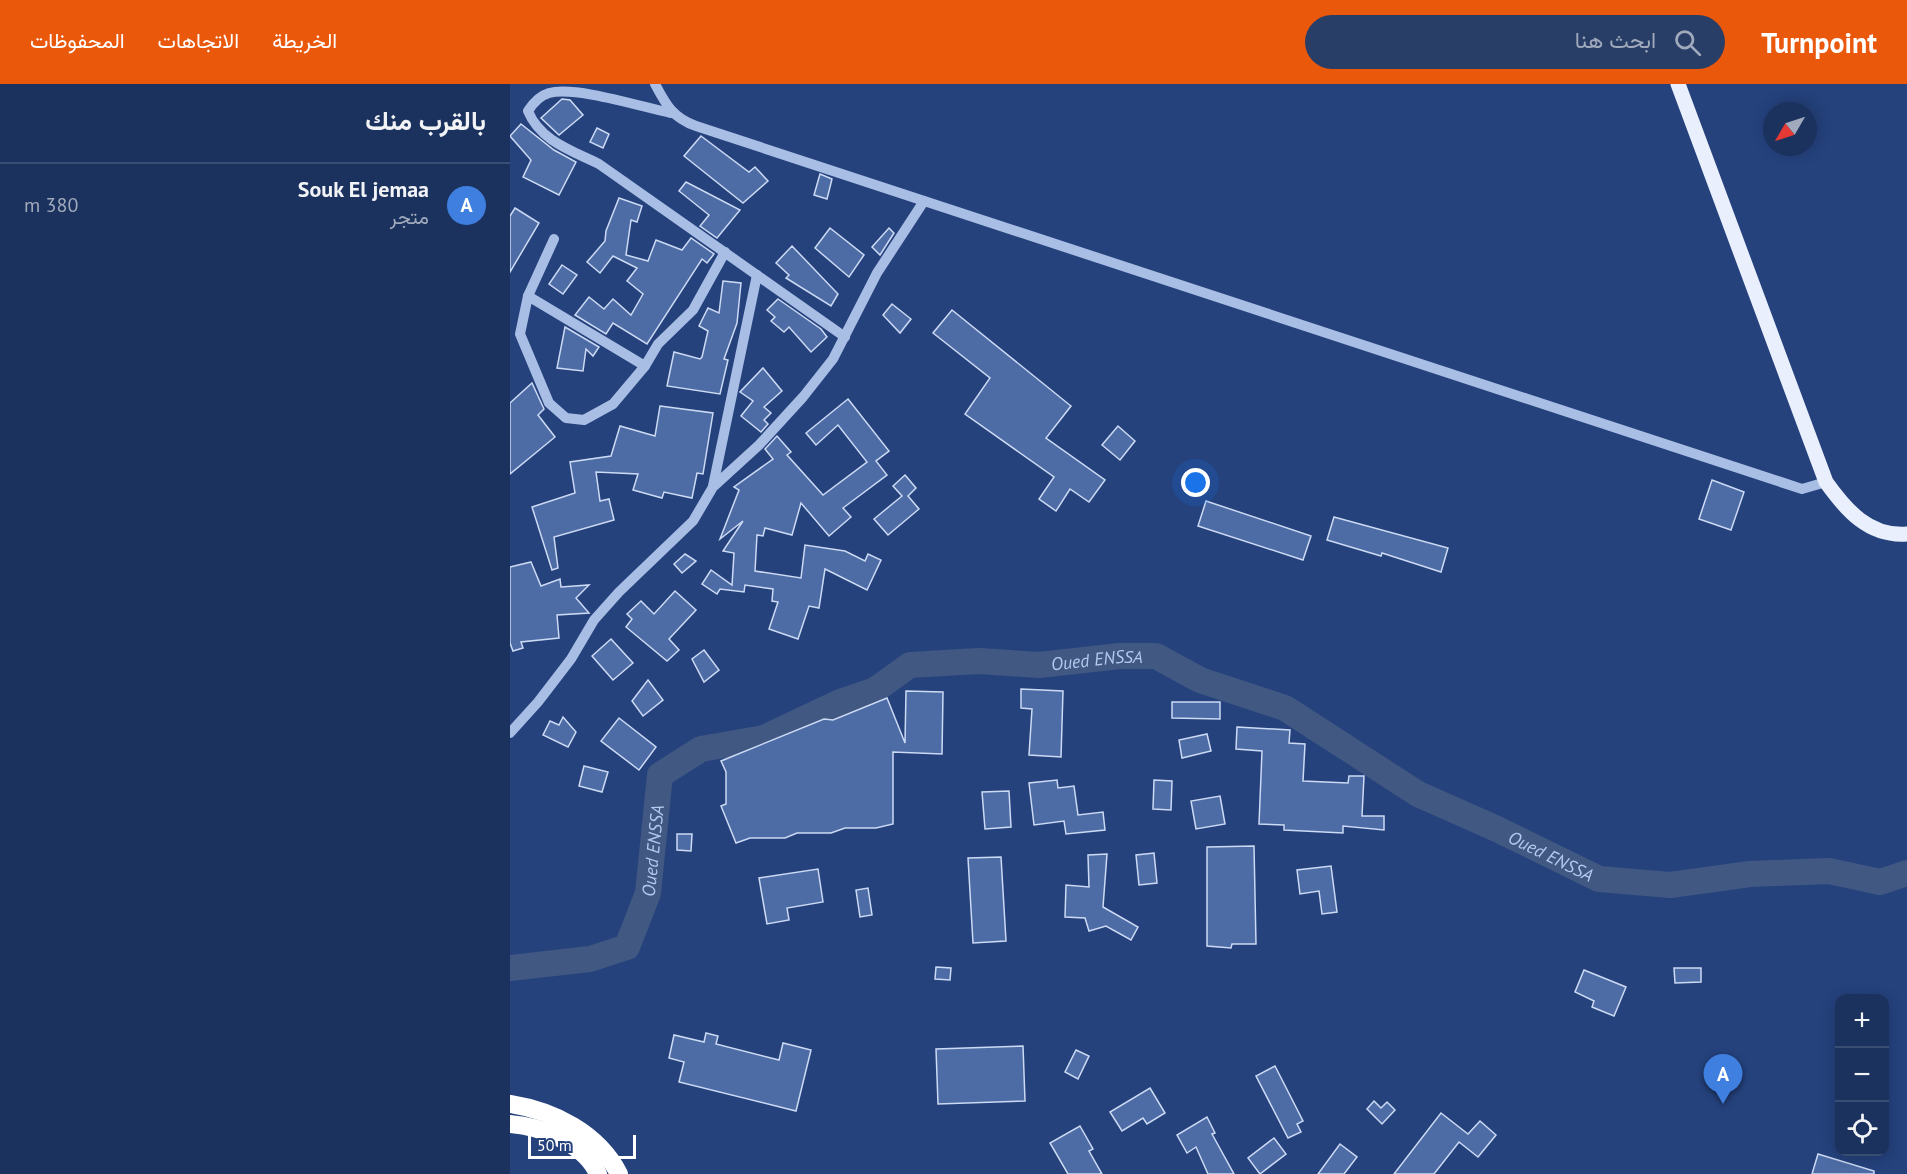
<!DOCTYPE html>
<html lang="ar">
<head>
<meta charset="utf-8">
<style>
	body { margin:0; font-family:"PT Sans",Vazirmatn,sans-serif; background:#293e67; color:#f1f3f6; direction:rtl }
	.controls { position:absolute; right:18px; bottom:18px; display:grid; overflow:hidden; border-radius:12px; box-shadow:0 3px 15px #0003 }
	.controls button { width:54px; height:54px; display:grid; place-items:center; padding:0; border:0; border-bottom:2px solid #3a4d73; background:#1c325e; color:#f1f3f6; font:30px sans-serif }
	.compass { position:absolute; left:1253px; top:18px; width:54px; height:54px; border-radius:50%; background:#1c325e; box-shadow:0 3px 15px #0003; rotate:231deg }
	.scale { position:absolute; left:18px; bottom:15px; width:108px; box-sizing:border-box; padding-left:6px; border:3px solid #fff; border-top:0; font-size:16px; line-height:21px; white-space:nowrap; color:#fff; -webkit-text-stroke:4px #25427d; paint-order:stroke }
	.you { position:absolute; left:686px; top:399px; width:21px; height:21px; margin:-15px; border:4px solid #fff; border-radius:50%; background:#1a73e8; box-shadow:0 0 0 9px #1a73e833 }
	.badge { display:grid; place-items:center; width:39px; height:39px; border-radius:50%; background:#ea580c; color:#fff; font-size:20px; font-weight:700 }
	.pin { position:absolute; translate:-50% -50px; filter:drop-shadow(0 2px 3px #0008) }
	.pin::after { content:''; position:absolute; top:32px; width:21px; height:18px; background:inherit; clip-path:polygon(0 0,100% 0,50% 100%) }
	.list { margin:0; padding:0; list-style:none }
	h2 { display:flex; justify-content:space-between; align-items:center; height:78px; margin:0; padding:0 24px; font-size:26px }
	h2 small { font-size:20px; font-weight:400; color:#a0aabc }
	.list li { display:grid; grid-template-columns:39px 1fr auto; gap:18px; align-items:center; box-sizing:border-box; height:84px; padding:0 24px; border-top:2px solid #3a4d73 }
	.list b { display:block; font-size:22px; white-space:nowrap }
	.list p { margin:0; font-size:20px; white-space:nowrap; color:#a0aabc }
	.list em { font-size:20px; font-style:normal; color:#a0aabc }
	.icon { flex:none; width:33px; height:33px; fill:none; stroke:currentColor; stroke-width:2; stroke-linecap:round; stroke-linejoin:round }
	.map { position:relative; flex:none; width:1397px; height:1090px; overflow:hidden; direction:ltr }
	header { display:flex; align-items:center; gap:36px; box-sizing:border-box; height:84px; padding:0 30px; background:#ea580c; color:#fff }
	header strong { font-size:28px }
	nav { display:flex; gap:33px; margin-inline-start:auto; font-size:21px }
	.search { width:420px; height:54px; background:#293e67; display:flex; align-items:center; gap:15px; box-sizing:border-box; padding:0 21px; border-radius:33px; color:#a0aabc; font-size:22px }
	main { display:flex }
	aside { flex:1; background:#1c325e }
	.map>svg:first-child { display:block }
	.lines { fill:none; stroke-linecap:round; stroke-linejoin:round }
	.river { stroke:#415882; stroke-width:26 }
	.building { fill:#4d6ca5; stroke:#ccdaf4; stroke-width:1.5 }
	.minor { stroke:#a9bee5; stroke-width:10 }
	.major { stroke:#eaeffd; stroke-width:15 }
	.highway { stroke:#fff; stroke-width:18 }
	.labels { text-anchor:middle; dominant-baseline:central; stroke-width:4.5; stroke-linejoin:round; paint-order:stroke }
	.water-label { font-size:18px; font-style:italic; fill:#b4c9ed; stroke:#25427d }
</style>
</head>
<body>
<header>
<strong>Turnpoint</strong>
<div class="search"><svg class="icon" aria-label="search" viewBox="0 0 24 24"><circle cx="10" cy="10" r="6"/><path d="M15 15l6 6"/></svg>ابحث هنا</div>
<nav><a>الخريطة</a><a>الاتجاهات</a><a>المحفوظات</a></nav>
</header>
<main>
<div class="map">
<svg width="1397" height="1090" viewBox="0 0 1397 1090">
	<rect width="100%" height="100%" fill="#25427d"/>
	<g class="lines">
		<path class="river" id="s1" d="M0,884l80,-9 37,-12 21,-54 12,-118 41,-26 63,-11 76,-36 35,-12 35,-25 69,-4 60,4 81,-9h36l44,24 85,28 133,86 79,35 102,50 71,6 80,-11 79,-3 51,11 27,-9"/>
	</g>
	<g class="building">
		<polygon points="52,15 60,16 73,31 49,51 31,34"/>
		<polygon points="11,40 44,66 66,78 49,111 13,93 21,76 0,52"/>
		<polygon points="87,44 99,50 93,64 80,58"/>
		<polygon points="191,52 239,88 245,83 258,97 233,119 174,72"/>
		<polygon points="310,90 322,95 317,115 304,111"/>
		<polygon points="176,98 230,126 207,154 190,142 199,131 169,107"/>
		<polygon points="109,114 132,122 127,138 121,136 116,171 138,177 146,156 172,166 181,154 204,170 197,179 192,175 137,260 103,239 96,250 65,231 79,213 94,225 103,215 121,231 133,210 117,197 127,184 103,172 90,189 77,178 95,157 96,147"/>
		<polygon points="5,124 29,139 0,188 0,132"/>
		<polygon points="320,144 354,171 339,193 305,164"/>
		<polygon points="379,144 384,149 370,171 362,163"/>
		<polygon points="282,162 328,210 321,222 276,194 279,191 266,179"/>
		<polygon points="52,181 67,191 53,210 39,200"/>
		<polygon points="213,197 231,199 227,239 214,275 218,276 210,310 157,302 164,268 190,275 192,273 198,247 189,242 198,224 209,229"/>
		<polygon points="268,215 311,245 317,253 301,268 279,243 274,248 261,237 265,233 257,226"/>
		<polygon points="382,220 401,235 390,249 373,231"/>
		<polygon points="442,226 561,322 536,354 595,396 579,418 560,405 546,427 529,415 544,393 455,330 480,294 423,249"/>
		<polygon points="55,243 89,263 83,272 76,265 73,287 47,284"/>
		<polygon points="253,284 272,307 254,323 261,329 254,336 258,340 251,348 231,332 243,317 230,308"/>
		<polygon points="22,299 34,325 28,331 45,353 0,390 0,319"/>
		<polygon points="338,315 379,367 366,377 377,391 333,424 341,433 319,452 291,419 282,451 255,444 253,452 247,451 245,487 291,494 295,461 335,467 355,477 358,470 371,476 357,506 315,485 309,524 299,522 288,555 259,545 268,518 262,517 263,505 235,501 234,508 210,505 207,510 192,500 201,486 222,501 224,469 213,467 233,437 210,455 229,406 224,403 263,375 255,365 267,352 281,368 277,371 313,411 357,378 328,341 306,361 296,349"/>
		<polygon points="150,322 203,329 193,390 187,389 182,414 154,408 152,414 123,406 128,390 86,388 90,417 99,415 104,436 44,453 48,484 42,486 22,423 65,409 60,378 101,372 110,342 145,352"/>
		<polygon points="608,342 625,357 610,376 592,361"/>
		<polygon points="395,391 406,404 398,412 409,425 378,451 364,435 392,412 383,402"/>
		<polygon points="1202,396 1234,408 1221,446 1189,435"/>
		<polygon points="696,417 801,452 793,476 688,442"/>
		<polygon points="824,433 938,464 931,488 872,469 871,472 817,456"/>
		<polygon points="175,470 186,477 172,489 164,480"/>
		<polygon points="21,478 31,502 50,495 51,503 79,501 66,514 79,529 47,531 49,554 11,558 13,564 3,567 0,559 0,483"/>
		<polygon points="165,507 186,526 159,555 169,566 157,577 116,543 122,535 117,530 131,517 144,530"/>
		<polygon points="101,555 123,579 103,596 82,572"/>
		<polygon points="194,566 209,586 194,598 182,575"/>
		<polygon points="138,596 153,616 133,632 122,617"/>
		<polygon points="511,605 553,607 551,673 519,671 522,625 511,624"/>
		<polygon points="396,607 433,608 432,670 383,668 383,740 366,744 335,744 321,749 287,749 275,754 240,754 226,759 211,722 216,720 216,688 211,677 314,635 323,636 377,614 395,659"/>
		<polygon points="662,618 710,618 710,635 662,634"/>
		<polygon points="53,633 66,648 58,663 33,651 40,637 49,641"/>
		<polygon points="109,634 146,663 129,686 91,657"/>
		<polygon points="727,643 780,646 779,659 795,660 793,697 838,699 839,692 854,692 852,732 874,732 874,746 833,742 833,749 774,746 774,741 749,740 752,667 726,665"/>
		<polygon points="697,650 701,667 672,674 669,656"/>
		<polygon points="74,682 98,688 92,708 69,702"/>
		<polygon points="547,696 548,704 564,702 568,731 593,728 595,746 556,750 554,737 524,741 519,699"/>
		<polygon points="644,696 662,697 661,726 643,725"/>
		<polygon points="499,707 501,743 475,745 472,708"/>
		<polygon points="710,712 715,740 686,745 681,717"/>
		<polygon points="167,750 182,750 181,767 167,766"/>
		<polygon points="744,762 746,860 722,860 721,864 697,862 697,763"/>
		<polygon points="644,769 647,799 629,801 626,771"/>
		<polygon points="597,770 593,823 628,843 621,856 596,842 579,847 575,834 555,833 556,801 579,803 578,771"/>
		<polygon points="491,773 496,857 463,859 458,774"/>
		<polygon points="821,782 827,828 812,830 809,807 790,810 787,786"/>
		<polygon points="308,785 313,818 277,824 279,836 257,840 249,794"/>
		<polygon points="358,804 362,831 350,833 346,806"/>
		<polygon points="426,883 441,884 440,896 425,895"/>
		<polygon points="1164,884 1191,884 1191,898 1165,899"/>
		<polygon points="1074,886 1116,903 1104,932 1082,923 1084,917 1065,908"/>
		<polygon points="196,949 208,952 206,960 269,976 273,959 301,966 286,1027 169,998 174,978 159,974 164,951 194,958"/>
		<polygon points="513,962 515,1017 428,1020 426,965"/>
		<polygon points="566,966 579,972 568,995 555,988"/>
		<polygon points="765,982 793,1037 787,1040 791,1048 778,1054 746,992"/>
		<polygon points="640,1004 655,1029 637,1040 633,1034 612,1047 600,1028"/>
		<polygon points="864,1017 871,1024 877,1018 885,1026 872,1040 857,1025"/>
		<polygon points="931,1029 958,1050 970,1037 986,1051 968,1073 949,1058 924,1090 884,1090"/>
		<polygon points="697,1033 705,1049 702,1050 724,1090 698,1090 686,1063 677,1069 667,1051"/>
		<polygon points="570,1042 583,1065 579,1067 592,1090 558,1090 540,1059"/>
		<polygon points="764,1054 776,1070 750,1090 738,1074"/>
		<polygon points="830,1060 847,1073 834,1090 808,1090"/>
		<polygon points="1308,1070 1364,1087 1364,1090 1302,1090"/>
	</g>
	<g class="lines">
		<g class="minor">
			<path d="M145,0c11,21 18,34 41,42l1106,363 24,-7"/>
			<path d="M161,29c-29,-6 -95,-27 -122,-20 -10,3 -16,10 -21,18 12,30 45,40 71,53l246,173"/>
			<polyline points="44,155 18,212 10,250 39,319 56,334 74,336 103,320 135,282 148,260 183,226 215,168"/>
			<polyline points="18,212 135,282"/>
			<polyline points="203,402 247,191"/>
			<polyline points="0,649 28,618 61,575 84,536 109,508 183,437 203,403 249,361 293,313 323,275 367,189 414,117"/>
		</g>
		<path class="major" d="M1168,0l148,398c20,28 43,55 81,52"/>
		<g class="highway">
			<path d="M0,1020c44,7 88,29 109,70"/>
			<path d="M0,1040c31,2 75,20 88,50"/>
		</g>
	</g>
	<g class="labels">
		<g class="water-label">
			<text stroke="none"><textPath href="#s1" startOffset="760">Oued ENSSA</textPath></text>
			<text stroke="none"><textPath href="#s1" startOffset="220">Oued ENSSA</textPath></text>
			<text stroke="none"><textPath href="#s1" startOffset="1264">Oued ENSSA</textPath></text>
		</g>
	</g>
</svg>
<div class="controls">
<button>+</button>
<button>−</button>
<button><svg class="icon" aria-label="locate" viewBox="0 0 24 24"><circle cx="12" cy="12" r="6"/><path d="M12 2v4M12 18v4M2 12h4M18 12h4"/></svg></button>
</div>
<svg class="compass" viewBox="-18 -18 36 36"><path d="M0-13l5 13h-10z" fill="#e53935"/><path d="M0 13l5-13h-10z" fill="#a0aabc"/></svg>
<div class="scale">50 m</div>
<div class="you"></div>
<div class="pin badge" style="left:1213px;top:1020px;background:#3f7fe0">A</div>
</div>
<aside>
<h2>بالقرب منك<small></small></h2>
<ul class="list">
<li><span class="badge" style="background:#3f7fe0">A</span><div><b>Souk El jemaa</b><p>متجر</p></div><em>380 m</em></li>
</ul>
</aside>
</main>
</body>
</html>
